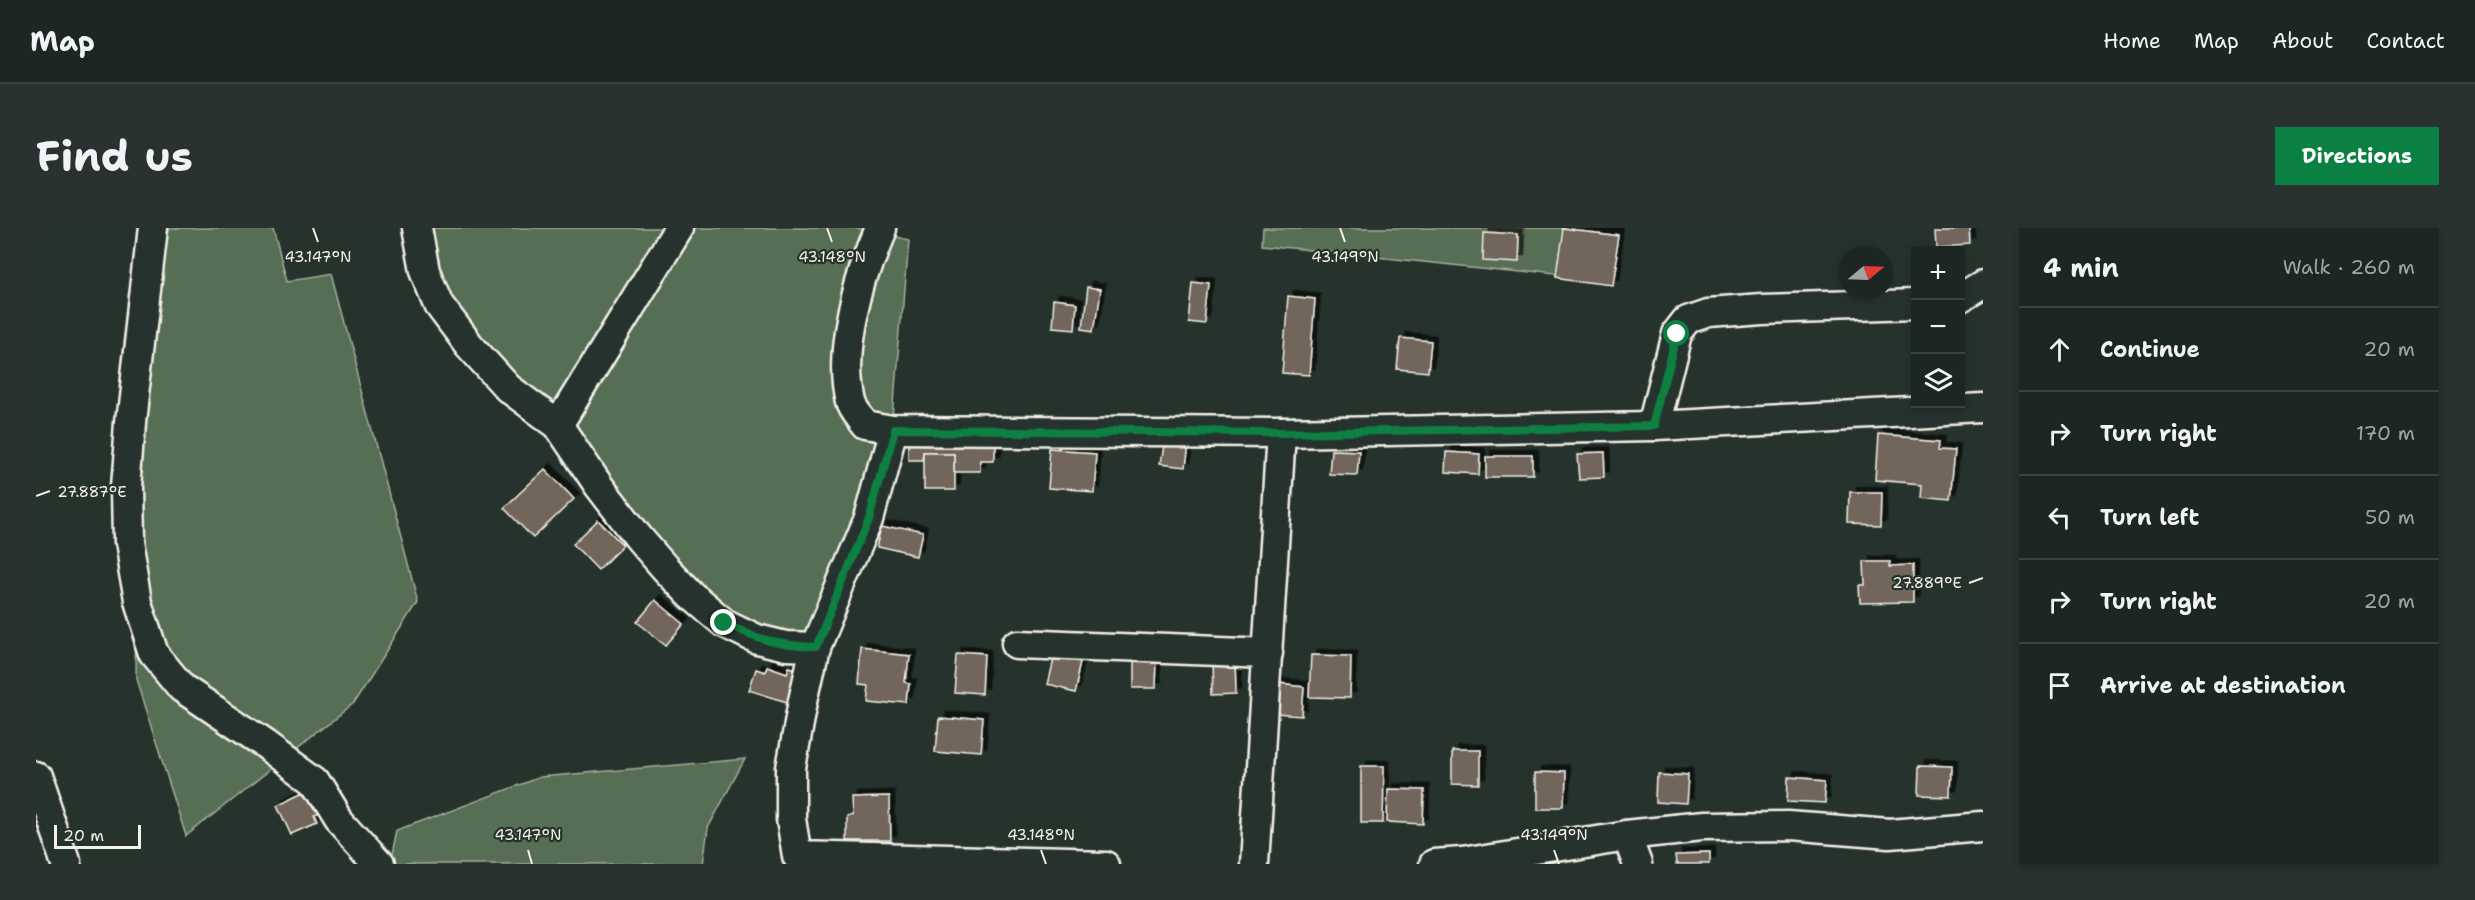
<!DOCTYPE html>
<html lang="en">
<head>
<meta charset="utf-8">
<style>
	body { margin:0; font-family:"Shantell Sans",sans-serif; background:#29322f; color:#f1f3f6 }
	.controls { position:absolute; right:18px; top:18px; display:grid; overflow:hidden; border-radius:0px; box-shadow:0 3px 9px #0003 }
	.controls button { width:54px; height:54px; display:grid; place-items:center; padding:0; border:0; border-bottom:2px solid #3a4340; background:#1c2622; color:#f1f3f6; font:30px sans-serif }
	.compass { position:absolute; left:1803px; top:18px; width:54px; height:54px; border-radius:50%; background:#1c2622; box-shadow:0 3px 9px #0003; rotate:71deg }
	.scale { position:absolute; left:18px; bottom:15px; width:87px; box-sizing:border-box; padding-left:6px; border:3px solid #f4f1e8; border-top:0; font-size:16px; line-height:21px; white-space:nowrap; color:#f4f1e8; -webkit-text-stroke:4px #26332d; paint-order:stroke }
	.stop { position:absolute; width:18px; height:18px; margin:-14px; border:4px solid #0b8043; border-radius:50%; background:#fff }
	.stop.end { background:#0b8043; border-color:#fff; box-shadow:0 2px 6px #0008 }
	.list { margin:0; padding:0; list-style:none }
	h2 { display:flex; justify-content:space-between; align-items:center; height:78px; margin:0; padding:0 24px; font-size:26px }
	h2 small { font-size:20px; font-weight:400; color:#a0a5a5 }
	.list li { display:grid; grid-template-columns:39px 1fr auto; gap:18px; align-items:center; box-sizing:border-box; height:84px; padding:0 24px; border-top:2px solid #3a4340 }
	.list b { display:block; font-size:22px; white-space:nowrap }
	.list em { font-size:20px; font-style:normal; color:#a0a5a5 }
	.icon { flex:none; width:33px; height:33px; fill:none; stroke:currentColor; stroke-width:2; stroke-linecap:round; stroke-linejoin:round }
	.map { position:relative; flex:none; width:1947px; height:636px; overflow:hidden; border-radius:0px }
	header { display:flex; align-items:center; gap:36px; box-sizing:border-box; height:84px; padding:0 30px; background:#1c2622; border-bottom:2px solid #3a4340 }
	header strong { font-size:28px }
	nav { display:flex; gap:33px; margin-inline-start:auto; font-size:21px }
	.intro { display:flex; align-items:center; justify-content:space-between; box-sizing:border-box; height:144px; padding:0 36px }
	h1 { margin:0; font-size:42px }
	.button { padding:15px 27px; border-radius:0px; background:#0b8043; color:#fff; font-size:21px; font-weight:700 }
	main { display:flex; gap:36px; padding:0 36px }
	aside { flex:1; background:#1c2622; border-radius:0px; box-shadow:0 3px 9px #0003 }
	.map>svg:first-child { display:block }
	.green { fill:#576e53; stroke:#a6b09e; stroke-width:1.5 }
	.building { fill:#71655c; stroke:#f4f1e8; stroke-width:1.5; filter:url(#shadow) }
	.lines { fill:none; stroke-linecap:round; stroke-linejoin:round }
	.minor-casing { stroke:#f4f1e8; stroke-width:33 }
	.minor { stroke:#26332d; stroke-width:28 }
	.route { stroke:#0b8043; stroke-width:8 }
	.ticks { fill:none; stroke:#f4f1e8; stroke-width:2 }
	.ticks-label { font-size:15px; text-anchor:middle; fill:#f4f1e8; stroke:#26332d; stroke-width:4.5; stroke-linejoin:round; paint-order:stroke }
</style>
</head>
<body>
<header>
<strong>Map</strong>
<nav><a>Home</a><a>Map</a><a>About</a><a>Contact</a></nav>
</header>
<div class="intro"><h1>Find us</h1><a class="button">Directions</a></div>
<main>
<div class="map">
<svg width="1947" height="636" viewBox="0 0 1947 636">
	<defs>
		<filter id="shadow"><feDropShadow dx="5.5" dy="-5.5" stdDeviation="0" flood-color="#0009"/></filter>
	</defs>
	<rect width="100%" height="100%" fill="#26332d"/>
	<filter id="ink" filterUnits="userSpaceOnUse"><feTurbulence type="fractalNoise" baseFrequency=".0167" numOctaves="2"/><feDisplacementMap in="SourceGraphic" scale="12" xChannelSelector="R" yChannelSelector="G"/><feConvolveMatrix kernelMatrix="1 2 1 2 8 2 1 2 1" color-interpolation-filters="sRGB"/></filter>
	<g filter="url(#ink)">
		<g class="green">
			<polygon points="117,0 237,0 251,53 295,46 382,374 317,476 150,608 100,452 101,374 91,316"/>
			<polygon points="381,0 820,0 872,11 857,202 779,419 688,395 433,117"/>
			<polygon points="1227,0 1534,0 1548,51 1226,17"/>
			<polygon points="709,531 672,600 667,636 354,636 361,603 504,549"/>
		</g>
		<g class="building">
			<polygon points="1528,0 1583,7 1575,58 1521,50"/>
			<polygon points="1899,0 1933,0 1934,17 1900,19"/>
			<polygon points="1448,5 1482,7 1481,34 1447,32"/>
			<polygon points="1157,55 1175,57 1171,96 1153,94"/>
			<polygon points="1050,59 1064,61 1058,101 1045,99"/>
			<polygon points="1252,68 1279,71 1273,147 1246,145"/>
			<polygon points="1018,74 1039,77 1037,101 1016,99"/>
			<polygon points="1364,110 1395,113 1392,144 1361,141"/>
			<polygon points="1842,207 1905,212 1904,220 1920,221 1915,273 1885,270 1886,256 1839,252"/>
			<polygon points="873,209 957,209 957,234 944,234 944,245 918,245 918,224 889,224 888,232 873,232"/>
			<polygon points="1127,211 1150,214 1147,241 1123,238"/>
			<polygon points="1016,221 1059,224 1056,263 1013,260"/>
			<polygon points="1295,222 1323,223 1321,247 1293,246"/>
			<rect x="889" y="224" width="29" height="39"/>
			<polygon points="1410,224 1443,226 1442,246 1409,244"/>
			<polygon points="1567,225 1568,249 1543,250 1541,226"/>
			<rect x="1449" y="228" width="48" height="21"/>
			<polygon points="509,241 538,271 497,310 468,280"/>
			<polygon points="1814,264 1846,264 1845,297 1813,296"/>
			<polygon points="562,292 587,317 562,342 537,316"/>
			<polygon points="846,298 887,307 882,329 841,320"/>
			<polygon points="1828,333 1854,333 1854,338 1877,337 1877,374 1824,375 1823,357 1829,357"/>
			<polygon points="619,372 648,396 630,417 601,394"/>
			<polygon points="826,421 873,426 870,455 875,456 873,477 830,473 832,457 823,456"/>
			<polygon points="1015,426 1047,434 1040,463 1008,456"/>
			<polygon points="922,427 951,429 949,467 919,465"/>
			<polygon points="1094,427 1121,428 1120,461 1094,461"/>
			<polygon points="1275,427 1315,428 1314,470 1273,469"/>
			<polygon points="1199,432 1200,465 1177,466 1176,433"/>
			<polygon points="731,438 751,445 753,439 768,443 757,476 713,462 720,441 729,444"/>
			<polygon points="1242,456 1268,459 1266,488 1239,486"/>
			<polygon points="902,488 948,492 945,527 899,523"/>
			<polygon points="1416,523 1442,523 1442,557 1416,556"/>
			<polygon points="1325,538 1348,538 1347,595 1325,595"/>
			<polygon points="1884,538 1916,539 1915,568 1883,567"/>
			<polygon points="1499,544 1528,545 1527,580 1499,580"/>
			<polygon points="1623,544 1652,546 1650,576 1622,574"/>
			<polygon points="1753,549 1791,552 1789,575 1752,573"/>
			<polygon points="1352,561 1388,562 1387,596 1351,594"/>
			<polygon points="271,563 291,583 278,589 281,596 256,607 242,577"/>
			<polygon points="853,569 854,613 811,613 811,590 817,588 816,570"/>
			<polygon points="1673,626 1673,636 1641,636 1640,627"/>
		</g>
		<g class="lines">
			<defs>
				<g id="minor">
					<polyline points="117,0 95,194 90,259 91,316 101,374 118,426 146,460 229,516 279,553 303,592 343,636"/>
					<polyline points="381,0 389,43 403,77 433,117 472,160 522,197 563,258 603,310 629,340 655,367 688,395 721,411 750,418 779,419"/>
					<path d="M844,0c-21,49 -43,121 -30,174 2,8 10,16 15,23l28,5 388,3 373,-7"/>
					<polyline points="1924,70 1947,56"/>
					<polyline points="1880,76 1726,81 1672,85 1652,92 1641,106 1618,198 1947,180"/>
					<polyline points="522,197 643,0"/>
					<polyline points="857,202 833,290 779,419 767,473 755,540 755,591 761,628 1070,636"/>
					<polyline points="981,415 1232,425"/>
					<polyline points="0,548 30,636"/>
					<polyline points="1591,607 1602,636"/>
					<polyline points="1218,636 1245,205"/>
					<polyline points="1398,636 1426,634 1591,607 1666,599 1752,598 1854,606 1947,598"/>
				</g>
			</defs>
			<use href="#minor" class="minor-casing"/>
			<use href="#minor" class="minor"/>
		</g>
	</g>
	<g class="lines" filter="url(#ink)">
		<path class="route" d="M688,395c34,16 53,23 92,24l53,-129 24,-88 388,3 373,-7 23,-92"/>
	</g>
	<path class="ticks" d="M277,0l5,14M791,0l5,14M1304,0l5,14M0,268l14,-5M1933,355l14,-5M492,622l4,14M1005,622l5,14M1518,622l5,14"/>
	<g class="ticks-label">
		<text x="282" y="34">43.147°N</text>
		<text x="796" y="34">43.148°N</text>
		<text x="1309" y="34">43.149°N</text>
		<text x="56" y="269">27.887°E</text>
		<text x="1891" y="360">27.889°E</text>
		<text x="492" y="612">43.147°N</text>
		<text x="1005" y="612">43.148°N</text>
		<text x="1518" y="612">43.149°N</text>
	</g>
</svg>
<div class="controls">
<button>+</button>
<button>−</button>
<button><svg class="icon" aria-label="layers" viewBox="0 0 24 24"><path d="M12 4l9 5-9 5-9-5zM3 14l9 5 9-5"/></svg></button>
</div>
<svg class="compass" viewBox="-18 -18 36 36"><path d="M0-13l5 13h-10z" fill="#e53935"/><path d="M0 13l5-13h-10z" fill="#a0a5a5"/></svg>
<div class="scale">20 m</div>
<div class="stop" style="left:1641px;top:106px"></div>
<div class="stop end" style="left:688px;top:395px"></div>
</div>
<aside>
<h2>4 min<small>Walk · 260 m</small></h2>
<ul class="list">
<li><svg class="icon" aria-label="ahead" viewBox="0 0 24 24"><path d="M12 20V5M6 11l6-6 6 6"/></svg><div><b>Continue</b></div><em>20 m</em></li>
<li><svg class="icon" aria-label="right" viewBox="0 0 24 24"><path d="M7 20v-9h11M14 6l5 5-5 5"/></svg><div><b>Turn right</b></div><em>170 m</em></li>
<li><svg class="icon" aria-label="left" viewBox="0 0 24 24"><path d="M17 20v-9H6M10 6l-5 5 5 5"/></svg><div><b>Turn left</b></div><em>50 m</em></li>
<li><svg class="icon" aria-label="right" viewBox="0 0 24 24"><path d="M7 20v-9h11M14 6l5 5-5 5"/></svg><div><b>Turn right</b></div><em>20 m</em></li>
<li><svg class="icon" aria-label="arrive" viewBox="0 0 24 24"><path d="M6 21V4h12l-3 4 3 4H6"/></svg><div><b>Arrive at destination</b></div></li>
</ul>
</aside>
</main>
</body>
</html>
